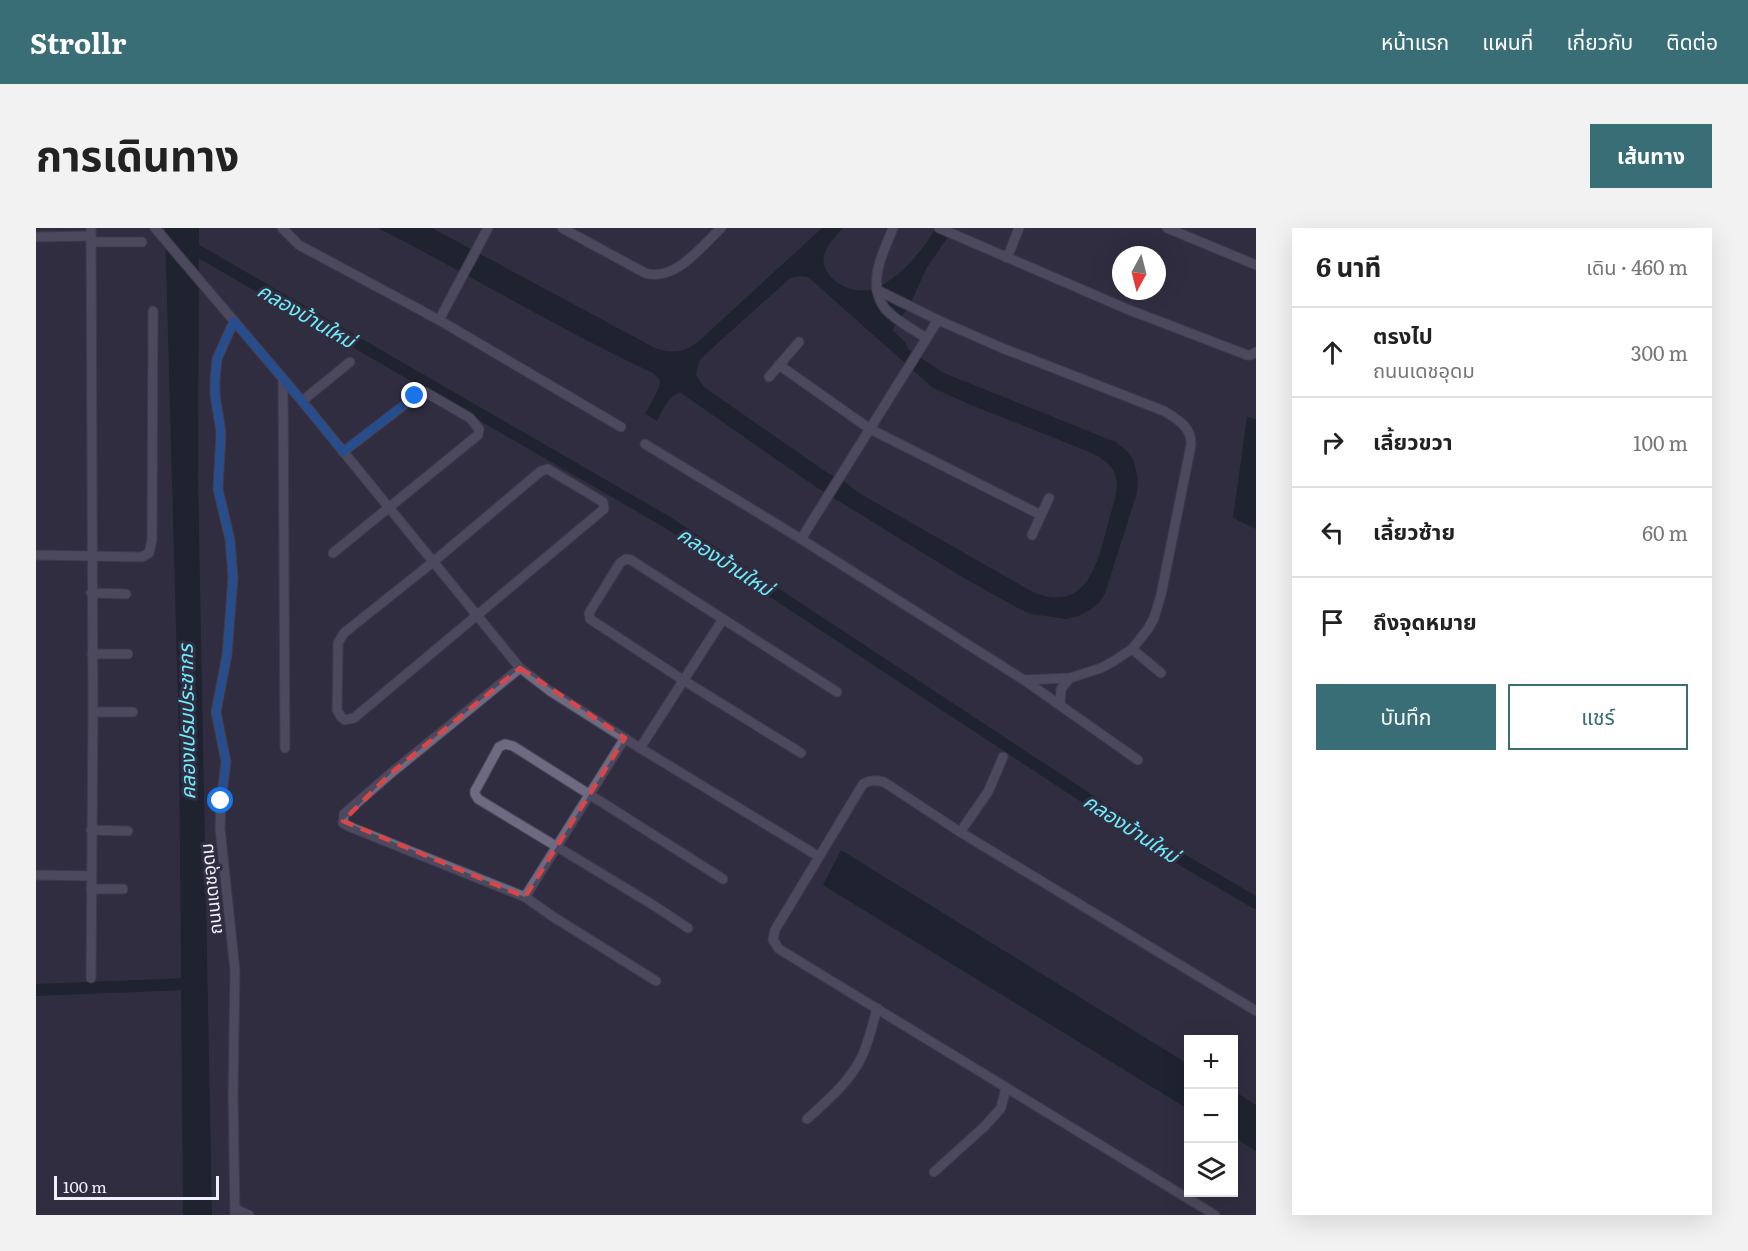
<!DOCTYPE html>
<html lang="th">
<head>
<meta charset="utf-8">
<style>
	body { margin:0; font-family:Literata,"Noto Sans Thai",serif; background:#f2f2f2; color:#222 }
	.controls { position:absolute; right:18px; bottom:18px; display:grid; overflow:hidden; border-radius:0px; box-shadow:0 6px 24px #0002 }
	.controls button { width:54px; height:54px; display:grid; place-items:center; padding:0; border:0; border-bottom:2px solid #e0e0e0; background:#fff; color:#222; font:30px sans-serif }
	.compass { position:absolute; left:1076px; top:18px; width:54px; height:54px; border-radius:50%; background:#fff; box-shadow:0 6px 24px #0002; rotate:187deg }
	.scale { position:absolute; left:18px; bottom:15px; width:165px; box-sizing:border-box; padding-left:6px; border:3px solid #f1effc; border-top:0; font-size:16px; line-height:21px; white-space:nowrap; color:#f1effc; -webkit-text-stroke:4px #312d41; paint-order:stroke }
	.stop { position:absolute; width:18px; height:18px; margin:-14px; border:4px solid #1a73e8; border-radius:50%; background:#fff }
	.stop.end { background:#1a73e8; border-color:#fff; box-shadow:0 2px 6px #0008 }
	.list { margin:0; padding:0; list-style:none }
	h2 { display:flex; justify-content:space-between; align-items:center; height:78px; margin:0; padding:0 24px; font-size:26px }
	h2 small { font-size:20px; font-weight:400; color:#767676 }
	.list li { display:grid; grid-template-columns:39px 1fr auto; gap:18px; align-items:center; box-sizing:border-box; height:90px; padding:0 24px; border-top:2px solid #e0e0e0 }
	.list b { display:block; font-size:22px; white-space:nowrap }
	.list p { margin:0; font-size:20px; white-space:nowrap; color:#767676 }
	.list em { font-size:20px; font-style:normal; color:#767676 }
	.actions { display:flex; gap:12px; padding:18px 24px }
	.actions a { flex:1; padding:14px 0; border:2px solid #396e77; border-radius:0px; text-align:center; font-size:21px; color:#396e77 }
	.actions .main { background:#396e77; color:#fff }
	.icon { flex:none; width:33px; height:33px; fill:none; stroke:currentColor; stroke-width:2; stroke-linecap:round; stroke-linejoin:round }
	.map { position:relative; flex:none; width:1220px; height:987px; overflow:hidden; border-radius:0px }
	header { display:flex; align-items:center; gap:36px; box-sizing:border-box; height:84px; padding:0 30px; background:#396e77; color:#fff }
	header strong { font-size:28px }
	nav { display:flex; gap:33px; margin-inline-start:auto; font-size:21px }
	.intro { display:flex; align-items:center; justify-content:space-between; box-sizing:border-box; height:144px; padding:0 36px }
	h1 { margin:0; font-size:42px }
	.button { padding:15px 27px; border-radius:0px; background:#396e77; color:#fff; font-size:21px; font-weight:700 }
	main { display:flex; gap:36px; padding:0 36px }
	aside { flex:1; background:#fff; border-radius:0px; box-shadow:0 6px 24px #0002 }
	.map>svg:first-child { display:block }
	.water { fill:#071719; fill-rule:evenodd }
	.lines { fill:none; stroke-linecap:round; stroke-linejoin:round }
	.canal { stroke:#071719; stroke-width:12 }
	.minor-casing { stroke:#4d495a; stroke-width:11 }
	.minor { stroke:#6e6a81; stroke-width:9 }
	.route { stroke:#1a73e8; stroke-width:8 }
	.marked { fill:none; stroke:#da4648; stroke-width:4.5; stroke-dasharray:12 8; stroke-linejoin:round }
	.labels { text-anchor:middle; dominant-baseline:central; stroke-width:6; stroke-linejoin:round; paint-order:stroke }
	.street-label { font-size:18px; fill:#f1effc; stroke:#312d41 }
	.water-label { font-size:20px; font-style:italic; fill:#6fedfb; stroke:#312d41 }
</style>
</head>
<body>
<header>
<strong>Strollr</strong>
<nav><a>หน้าแรก</a><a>แผนที่</a><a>เกี่ยวกับ</a><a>ติดต่อ</a></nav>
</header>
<div class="intro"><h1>การเดินทาง</h1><a class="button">เส้นทาง</a></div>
<main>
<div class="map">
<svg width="1220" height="987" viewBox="0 0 1220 987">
	<rect width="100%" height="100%" fill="#312d41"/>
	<g class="water">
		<polygon points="129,0 163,0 162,249 176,987 147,987 143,509"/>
		<path d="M342,0h54l223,120c17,6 29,5 44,-7l123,-113h21c-7,8 -16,16 -19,27 -5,24 29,41 49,34 27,-10 49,-38 63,-61h18l-28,41 -18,40 -13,15 -2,6 12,12 4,8 35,23 164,66 8,3 11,9 6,8 5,19 -1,15 -32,100 -5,9 -10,8 -12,6 -12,3 -35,-5 -15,-7 -59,-33 -141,-87 -135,-94c-12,1 -18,17 -24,28l-12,-7 14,-26 1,-8 -7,-7c-94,-44 -183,-98 -275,-145zM763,48l9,1 125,111 38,17 116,46c11,5 23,11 28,23 5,17 -3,33 -7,49 -10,41 -22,93 -77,68l-172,-98 -20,-15 -10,-4 -125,-87 -8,-12 3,-14 9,-9 80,-72 5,-3z"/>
		<polygon points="1211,189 1220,191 1220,301 1197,290"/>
		<polygon points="805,622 1152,836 1152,881 787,657"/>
		<polygon points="1198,863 1220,877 1220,923 1198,909"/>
	</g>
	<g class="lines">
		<g class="canal">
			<polyline points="148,15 631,294 1126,620 1220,675"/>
			<polyline points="0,762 151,756"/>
		</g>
		<defs>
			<g id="minor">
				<polyline points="119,0 266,173 484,440 514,463 604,520 782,628"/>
				<polyline points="246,0 263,17 403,92 585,199"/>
				<path d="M526,0l83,45c30,9 56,-26 76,-45"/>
				<path d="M857,0c-9,23 -25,51 -11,76 7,13 31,25 44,34"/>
				<polyline points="903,0 1091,81 1211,127 1215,127 1220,124"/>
				<polyline points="1131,0 1220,37"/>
				<polyline points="0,9 55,8"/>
				<polyline points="55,14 106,14"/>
				<polyline points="971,30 983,0"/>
				<polyline points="841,62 902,92"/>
				<polyline points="403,92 452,0"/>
				<polyline points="198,93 181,131 179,152 179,167 185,204 182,261 194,312 197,350 191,427 180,484 190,534 185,573 184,600 199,743 197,865 199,987"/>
				<polyline points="743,137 834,201 1005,287"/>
				<polyline points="733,149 763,114"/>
				<polyline points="247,151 249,520"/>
				<polyline points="266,173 314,134"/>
				<polyline points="609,216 765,311 988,452 1102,532"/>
				<polygon points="512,241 567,274 568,281 318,490 309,492 305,489 301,482 302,422 302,415 308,405 397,334 505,243"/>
				<polyline points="996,307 1013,270"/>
				<path d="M765,311l137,-219 64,28 162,63c13,8 28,16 27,34l-30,150 -7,23 -6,11 -16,20 -18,12 -13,7 -31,10 -46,2"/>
				<polyline points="297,325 442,207 443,201 434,190 389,164 384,165 307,224"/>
				<polyline points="0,327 106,329 113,325 116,312 117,83"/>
				<polyline points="55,365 90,366"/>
				<polyline points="1096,421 1125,445"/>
				<polyline points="56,426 92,426"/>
				<polyline points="484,440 354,546 308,586 307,595 314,599 489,669 516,688 620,753"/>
				<polyline points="1024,477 1025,461 1034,450"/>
				<polyline points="57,484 97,484"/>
				<polyline points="604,520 687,391"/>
				<polyline points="765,525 647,452 554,391 553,385 584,335 590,331 595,332 801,464"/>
				<polyline points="55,602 92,603"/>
				<polyline points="924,604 952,564 967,529"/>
				<polyline points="0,647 55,648"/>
				<polyline points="55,661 87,661"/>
				<polyline points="489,669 589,510"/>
				<polyline points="652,700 614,675 442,571 439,566 439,563 463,519 469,516 477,518 687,651"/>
				<polyline points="55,750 57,484 55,0"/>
				<path d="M771,891c21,-19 44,-38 56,-65 6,-14 10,-30 14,-46"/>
				<polyline points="898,944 949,898 965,880 970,860"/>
				<polyline points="199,981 213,987"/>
				<path d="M1179,987l-436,-266 -6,-9 2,-10 88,-146c7,-4 12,-4 21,-2l76,50 296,179"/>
			</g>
		</defs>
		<use href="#minor" class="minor-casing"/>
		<use href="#minor" class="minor"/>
	</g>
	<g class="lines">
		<polyline class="route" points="185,573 190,534 180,484 191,427 197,350 194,312 182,261 185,204 179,167 179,152 181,131 198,93 266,173 307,224 379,168"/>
	</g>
	<path d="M0 0H1220V987H0ZM484,440l105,70 -100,159 -182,-76 47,-47z" fill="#312d41" fill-opacity=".55" fill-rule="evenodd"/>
	<path class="marked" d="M484,440l105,70 -100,159 -182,-76 47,-47z"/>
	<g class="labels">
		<g class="street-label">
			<text transform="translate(174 661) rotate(-96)">ถนนเดชอุดม</text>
		</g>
		<g class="water-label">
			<text transform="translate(271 86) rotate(30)">คลองบ้านใหม่</text>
			<text transform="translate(690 332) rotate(33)">คลองบ้านใหม่</text>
			<text transform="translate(149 494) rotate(-91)">คลองเปรมประชากร</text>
			<text transform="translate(1096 599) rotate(33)">คลองบ้านใหม่</text>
		</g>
	</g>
</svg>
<div class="controls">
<button>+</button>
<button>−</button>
<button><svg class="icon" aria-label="layers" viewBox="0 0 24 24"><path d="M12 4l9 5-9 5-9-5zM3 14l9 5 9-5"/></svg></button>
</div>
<svg class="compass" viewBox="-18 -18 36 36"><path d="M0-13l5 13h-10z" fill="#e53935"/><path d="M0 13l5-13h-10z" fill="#767676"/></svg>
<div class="scale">100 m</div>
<div class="stop" style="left:185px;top:573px"></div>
<div class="stop end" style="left:379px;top:168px"></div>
</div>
<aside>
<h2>6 นาที<small>เดิน · 460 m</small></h2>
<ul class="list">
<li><svg class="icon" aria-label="ahead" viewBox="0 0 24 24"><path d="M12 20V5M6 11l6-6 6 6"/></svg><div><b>ตรงไป</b><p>ถนนเดชอุดม</p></div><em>300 m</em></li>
<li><svg class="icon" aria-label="right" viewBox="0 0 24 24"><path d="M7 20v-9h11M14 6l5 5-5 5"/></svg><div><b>เลี้ยวขวา</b></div><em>100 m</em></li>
<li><svg class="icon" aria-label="left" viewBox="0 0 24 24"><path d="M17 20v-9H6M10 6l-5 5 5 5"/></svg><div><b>เลี้ยวซ้าย</b></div><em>60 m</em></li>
<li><svg class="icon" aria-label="arrive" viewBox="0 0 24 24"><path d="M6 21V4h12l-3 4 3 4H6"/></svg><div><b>ถึงจุดหมาย</b></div></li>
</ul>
<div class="actions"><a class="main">บันทึก</a><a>แชร์</a></div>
</aside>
</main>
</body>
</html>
